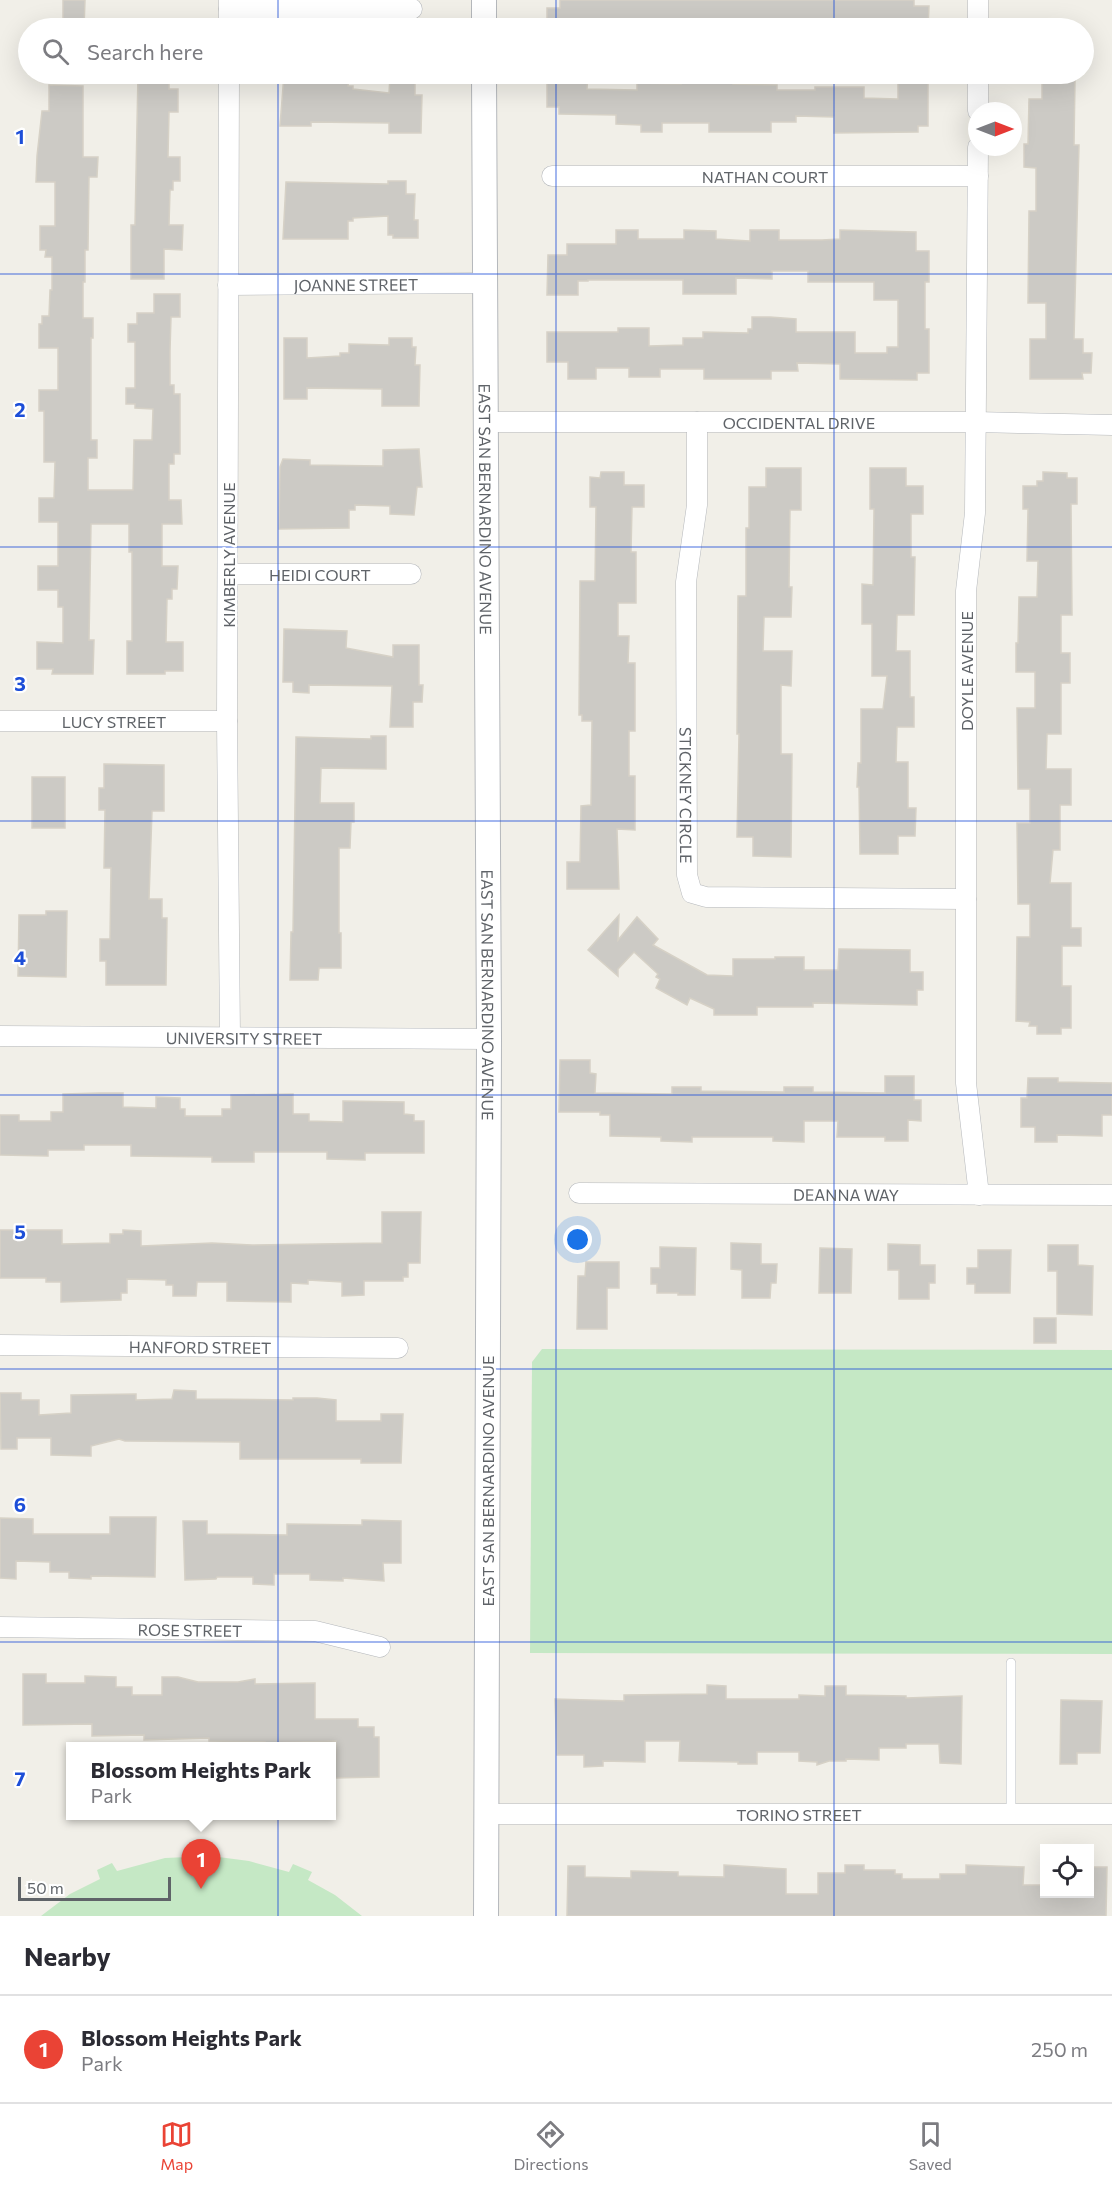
<!DOCTYPE html>
<html lang="en">
<head>
<meta charset="utf-8">
<style>
	body { margin:0; font-family:Commissioner,sans-serif; background:#f2f2f3; color:#2b2b33 }
	.controls { position:absolute; right:18px; bottom:18px; display:grid; overflow:hidden; border-radius:0px; box-shadow:0 6px 24px #0002 }
	.controls button { width:54px; height:54px; display:grid; place-items:center; padding:0; border:0; border-bottom:2px solid #e1e1e2; background:#fff; color:#2b2b33; font:30px sans-serif }
	.compass { position:absolute; left:968px; top:102px; width:54px; height:54px; border-radius:50%; background:#fff; box-shadow:0 6px 24px #0002; rotate:90deg }
	.scale { position:absolute; left:18px; bottom:15px; width:153px; box-sizing:border-box; padding-left:6px; border:3px solid #5f6368; border-top:0; font-size:16px; line-height:21px; white-space:nowrap; color:#5f6368; -webkit-text-stroke:4px #fff; paint-order:stroke }
	.you { position:absolute; left:578px; top:1240px; width:21px; height:21px; margin:-15px; border:4px solid #fff; border-radius:50%; background:#1a73e8; box-shadow:0 0 0 9px #1a73e833 }
	.badge { display:grid; place-items:center; width:39px; height:39px; border-radius:50%; background:#ea4335; color:#fff; font-size:20px; font-weight:700 }
	.pin { position:absolute; translate:-50% -50px; filter:drop-shadow(0 2px 3px #0008) }
	.pin::after { content:''; position:absolute; top:32px; width:21px; height:18px; background:inherit; clip-path:polygon(0 0,100% 0,50% 100%) }
	.popup { position:absolute; left:66px; top:1742px; width:270px; height:78px; box-sizing:border-box; display:grid; place-content:center; border-radius:0px; background:#fff; filter:drop-shadow(0 2px 4px #0005); font-size:20px; white-space:nowrap; color:#7c7c81 }
	.popup b { font-size:22px; color:#2b2b33 }
	.popup::after { content:''; position:absolute; left:50%; top:100%; margin-left:-12px; border:12px solid transparent; border-top-color:#fff }
	.list { margin:0; padding:0; list-style:none }
	h2 { display:flex; justify-content:space-between; align-items:center; height:78px; margin:0; padding:0 24px; font-size:26px }
	h2 small { font-size:20px; font-weight:400; color:#7c7c81 }
	.list li { display:grid; grid-template-columns:39px 1fr auto; gap:18px; align-items:center; box-sizing:border-box; height:108px; padding:0 24px; border-top:2px solid #e1e1e2 }
	.list b { display:block; font-size:22px; white-space:nowrap }
	.list p { margin:0; font-size:20px; white-space:nowrap; color:#7c7c81 }
	.list em { font-size:20px; font-style:normal; color:#7c7c81 }
	.icon { flex:none; width:33px; height:33px; fill:none; stroke:currentColor; stroke-width:2; stroke-linecap:round; stroke-linejoin:round }
	.map { position:relative; flex:none; width:1112px; height:1916px; overflow:hidden }
	.search { position:absolute; background:#fff; box-shadow:0 6px 24px #0002; left:18px; right:18px; top:18px; height:66px; display:flex; align-items:center; gap:15px; box-sizing:border-box; padding:0 21px; border-radius:33px; color:#7c7c81; font-size:22px }
	.sheet { height:186px; background:#fff }
	nav { display:flex; justify-content:space-around; align-items:center; box-sizing:border-box; height:84px; border-top:2px solid #e1e1e2; background:#fff; font-size:16px; color:#7c7c81 }
	nav a { display:grid; justify-items:center; gap:3px }
	nav .on { color:#ea4335 }
	.map>svg:first-child { display:block }
	.green { fill:#c5e8c5 }
	.building { fill:#cccac5; stroke:#d6d1c6; stroke-width:1.5 }
	.lines { fill:none; stroke-linecap:round; stroke-linejoin:round }
	.service-casing { stroke:#b5b8bc; stroke-width:10 }
	.minor-casing { stroke:#b5b8bc; stroke-width:21 }
	.tertiary-casing { stroke:#b5b8bc; stroke-width:26 }
	.service { stroke:#fff; stroke-width:9 }
	.minor { stroke:#fff; stroke-width:20 }
	.tertiary { stroke:#fff; stroke-width:24 }
	.grid { fill:none; stroke:#1d4ed8; stroke-width:1.5; stroke-opacity:0.55 }
	.labels { text-anchor:middle; dominant-baseline:central; stroke-width:4.5; stroke-linejoin:round; paint-order:stroke }
	.street-label { font-size:16px; fill:#5f6368; stroke:#fff }
	.grid-label { font-size:20px; text-anchor:middle; font-weight:bold; fill:#1d4ed8; stroke:#fff; stroke-width:4.5; stroke-linejoin:round; paint-order:stroke }
</style>
</head>
<body>
<div class="map">
<svg width="1112" height="1916" viewBox="0 0 1112 1916">
	<rect width="100%" height="100%" fill="#f1efe8"/>
	<g class="green">
		<polygon points="542,1349 1112,1350 1112,1654 530,1653 532,1362"/>
		<polygon points="211,1856 249,1861 289,1872 293,1864 312,1872 308,1880 335,1895 362,1916 41,1916 70,1894 100,1879 97,1870 112,1863 117,1871 165,1858"/>
	</g>
	<g class="building">
		<polygon points="63,0 85,0 84,28 63,28"/>
		<polygon points="560,0 914,0 914,6 929,6 928,28 793,26 793,28 702,28 702,24 662,24 662,28 547,28 547,8 560,8"/>
		<polygon points="138,74 169,74 169,89 178,89 178,112 169,112 168,157 180,157 180,181 173,181 173,190 170,190 169,225 183,225 182,250 164,249 164,279 131,279 131,225 135,225"/>
		<polygon points="284,74 349,74 348,86 353,86 353,89 389,93 390,76 415,77 415,95 422,95 421,133 389,133 389,123 311,122 311,126 280,126"/>
		<polygon points="547,74 588,74 587,89 637,90 637,83 681,84 681,81 714,81 714,74 733,74 733,84 777,85 777,90 815,90 815,87 864,87 864,98 898,99 898,82 928,83 928,126 918,126 918,132 834,133 834,117 796,116 796,122 771,122 771,132 709,132 709,123 662,123 662,132 641,132 641,125 616,124 616,115 559,114 559,107 547,107"/>
		<polygon points="1042,80 1075,80 1074,145 1079,145 1074,339 1083,339 1083,353 1092,353 1091,373 1082,373 1083,379 1030,379 1030,339 1046,339 1046,303 1028,303 1029,211 1036,211 1036,168 1024,167 1024,144 1028,144 1029,99 1042,99"/>
		<polygon points="49,85 83,86 83,157 98,157 97,177 89,177 88,250 85,250 85,282 83,282 83,318 93,318 93,338 91,338 91,440 97,440 97,458 88,458 88,490 133,490 134,440 152,440 153,409 135,408 135,404 126,404 126,388 135,388 135,342 128,342 128,324 137,324 137,313 154,313 154,294 180,294 180,317 171,317 170,351 170,385 174,385 174,394 180,394 180,454 174,454 174,464 169,464 169,500 181,500 182,524 162,524 162,566 178,566 177,589 172,589 172,599 167,599 166,642 183,642 183,671 165,671 165,674 127,674 127,641 132,641 132,552 129,552 129,524 91,524 89,640 94,640 93,674 52,674 53,669 37,669 37,642 63,643 63,607 58,607 58,590 38,590 38,566 58,566 58,522 39,522 39,498 54,498 55,462 44,462 44,411 39,411 39,390 58,390 58,348 39,348 39,324 42,324 42,316 49,316 50,290 52,290 52,257 45,257 46,250 40,250 40,226 55,226 55,182 36,182 37,156 42,111 49,111"/>
		<polygon points="388,181 406,181 406,194 415,194 414,220 418,220 418,238 393,238 393,235 388,235 388,216 353,218 353,221 348,221 348,239 283,239 286,182 388,184"/>
		<polygon points="616,230 638,230 638,239 684,239 684,230 716,231 716,239 750,241 750,230 779,230 779,240 822,240 840,239 840,230 916,232 916,251 929,251 929,282 925,282 925,329 929,329 929,373 917,373 917,380 840,379 840,364 797,363 798,371 771,371 771,379 704,379 704,369 660,369 660,377 629,377 629,368 596,368 596,379 568,379 568,362 547,362 547,332 618,332 618,328 649,328 649,346 683,345 683,338 703,338 703,332 748,333 748,329 752,329 752,317 770,317 796,319 796,332 855,332 855,353 887,353 887,347 898,347 898,300 874,300 874,282 808,282 808,271 772,271 772,279 736,278 736,294 683,294 683,280 588,280 588,281 578,281 578,295 547,295 548,255 567,255 567,244 616,244"/>
		<polygon points="284,338 307,338 307,358 340,356 340,353 349,353 349,344 389,345 389,338 412,338 412,347 416,347 415,365 420,365 419,406 382,406 382,389 307,388 307,399 284,399"/>
		<polygon points="419,449 422,487 417,487 414,515 390,514 390,506 355,505 355,510 349,510 349,528 279,529 280,467 283,459 310,460 310,465 383,466 383,450"/>
		<polygon points="766,468 801,468 801,510 790,510 789,587 792,587 791,617 764,617 763,651 792,651 791,686 781,685 781,754 792,754 791,857 753,856 753,837 737,837 739,734 737,734 738,596 746,596 746,528 749,528 749,487 766,487"/>
		<polygon points="870,468 906,468 906,486 923,486 923,514 911,514 911,557 915,557 914,615 897,615 896,651 910,651 910,697 914,697 914,727 897,727 896,762 908,762 908,808 916,808 915,836 898,836 898,854 860,854 859,787 857,787 858,763 861,763 861,709 883,709 887,676 872,676 872,624 862,624 862,584 873,585 874,509 870,509"/>
		<polygon points="601,472 624,472 624,485 644,485 644,507 632,507 631,552 636,552 636,603 618,603 618,636 629,636 628,663 635,663 635,731 629,731 629,776 635,776 635,830 617,829 619,889 567,889 567,862 580,862 581,806 591,805 592,721 582,721 582,715 579,715 580,581 595,581 596,507 590,507 590,477 600,478"/>
		<polygon points="1043,472 1067,473 1067,478 1077,478 1077,504 1071,504 1072,615 1061,615 1061,653 1070,653 1070,683 1061,683 1061,734 1047,734 1046,769 1071,769 1071,805 1060,805 1060,850 1053,850 1050,883 1071,883 1071,928 1081,928 1081,946 1062,946 1062,986 1071,986 1071,1028 1061,1028 1061,1034 1037,1034 1037,1026 1029,1026 1030,1022 1016,1021 1017,937 1030,937 1030,904 1018,904 1017,823 1030,823 1030,789 1018,789 1017,708 1035,708 1035,672 1016,672 1016,643 1018,643 1019,597 1037,597 1038,561 1027,561 1028,509 1023,509 1023,486 1037,486 1037,481 1043,481"/>
		<polygon points="284,629 347,631 346,648 393,657 393,645 419,645 419,685 423,685 422,702 413,702 413,727 390,727 392,686 309,685 309,693 293,692 293,682 283,682"/>
		<polygon points="371,736 386,736 386,769 321,768 320,803 354,803 354,822 351,822 350,848 339,848 339,933 341,933 341,968 319,968 318,980 290,980 291,932 293,932 296,737 371,739"/>
		<polygon points="104,764 164,765 164,811 152,811 149,899 162,899 162,918 167,918 166,985 106,985 106,961 100,961 100,939 110,939 111,868 104,868 105,810 99,810 99,788 104,788"/>
		<rect x="32" y="777" width="33" height="51"/>
		<polygon points="46,911 67,911 66,977 18,976 19,915 46,915"/>
		<polygon points="619,915 618,940 637,917 658,939 653,945 707,975 733,976 733,959 775,959 775,957 804,957 804,970 838,970 839,949 910,950 910,972 923,972 923,990 917,990 917,1005 813,1003 813,1007 757,1007 757,1015 714,1015 714,1009 690,998 687,1005 656,988 660,979 656,977 658,974 634,952 618,969 618,976 588,950"/>
		<polygon points="560,1060 590,1060 590,1073 596,1074 595,1093 672,1094 672,1087 701,1087 701,1091 784,1092 784,1087 813,1087 813,1092 885,1093 885,1076 914,1076 914,1100 921,1100 921,1121 908,1120 908,1141 885,1141 885,1137 837,1137 838,1121 804,1121 804,1142 773,1141 773,1137 692,1137 692,1142 661,1141 661,1137 610,1136 610,1115 600,1115 600,1112 559,1112"/>
		<polygon points="1028,1078 1058,1078 1058,1082 1112,1083 1112,1115 1102,1115 1102,1136 1057,1135 1057,1142 1035,1142 1035,1127 1021,1127 1021,1098 1027,1098"/>
		<polygon points="101,1093 123,1093 123,1107 156,1108 156,1097 180,1098 180,1109 185,1109 185,1116 222,1116 222,1109 231,1109 231,1095 293,1094 293,1114 309,1114 309,1121 343,1122 343,1101 404,1102 404,1114 414,1115 414,1121 424,1121 424,1153 365,1153 365,1160 327,1159 327,1152 254,1152 254,1162 212,1162 212,1157 131,1156 131,1145 84,1145 84,1150 48,1150 48,1156 0,1155 0,1115 19,1115 19,1121 51,1121 51,1112 63,1112 63,1094"/>
		<polygon points="382,1212 421,1212 420,1263 408,1263 408,1277 403,1277 403,1281 364,1281 364,1295 342,1296 342,1282 308,1280 308,1284 291,1283 291,1302 227,1301 227,1282 197,1282 196,1296 173,1296 173,1285 166,1285 166,1280 127,1279 127,1293 121,1293 121,1300 61,1302 61,1282 46,1282 46,1278 0,1278 0,1230 62,1230 62,1244 110,1243 110,1234 123,1234 123,1230 141,1231 141,1246 212,1243 252,1245 382,1243"/>
		<polygon points="731,1243 761,1244 761,1264 777,1264 776,1283 771,1283 770,1298 742,1298 742,1270 731,1269"/>
		<polygon points="888,1244 920,1245 920,1265 935,1265 935,1283 929,1283 929,1299 899,1299 899,1270 888,1270"/>
		<polygon points="1048,1245 1078,1245 1078,1265 1093,1266 1092,1315 1057,1314 1057,1271 1048,1271"/>
		<polygon points="660,1247 696,1248 695,1295 678,1295 678,1293 657,1293 657,1284 651,1284 651,1268 660,1268"/>
		<polygon points="820,1248 852,1249 851,1293 819,1293"/>
		<polygon points="978,1250 1011,1250 1010,1293 975,1293 975,1284 967,1284 967,1268 978,1268"/>
		<polygon points="586,1262 619,1262 619,1288 607,1288 607,1329 577,1329 578,1276 585,1276"/>
		<rect x="1034" y="1318" width="22" height="25"/>
		<polygon points="174,1390 196,1391 196,1399 293,1400 293,1398 317,1398 336,1400 336,1421 381,1421 381,1414 403,1414 401,1463 361,1463 361,1459 240,1459 240,1442 125,1441 119,1439 91,1446 91,1456 51,1455 51,1438 17,1438 17,1449 1,1449 0,1393 21,1393 21,1400 39,1400 39,1415 71,1413 71,1395 136,1394 136,1400 172,1399"/>
		<polygon points="110,1517 156,1517 155,1577 91,1576 91,1579 69,1578 69,1572 50,1572 50,1562 16,1561 16,1579 0,1578 0,1518 33,1519 33,1534 110,1534"/>
		<polygon points="362,1520 401,1521 401,1563 383,1563 384,1581 343,1578 343,1581 310,1580 310,1574 274,1574 274,1585 253,1584 253,1577 217,1577 216,1579 185,1580 183,1521 207,1521 207,1534 287,1535 287,1524 362,1525"/>
		<polygon points="23,1674 46,1674 46,1683 85,1683 85,1676 116,1677 116,1687 132,1687 132,1695 162,1695 162,1677 178,1677 198,1682 238,1682 255,1679 255,1684 315,1683 315,1719 358,1719 358,1727 374,1727 374,1737 379,1737 379,1777 335,1778 336,1741 265,1743 265,1742 209,1741 209,1738 144,1740 144,1735 92,1736 92,1724 23,1725"/>
		<polygon points="707,1685 726,1686 726,1699 799,1699 799,1695 825,1696 825,1686 846,1686 846,1695 906,1696 906,1698 962,1696 961,1764 940,1763 939,1744 906,1744 906,1748 879,1748 879,1760 846,1759 846,1761 829,1761 817,1765 817,1762 799,1761 799,1752 757,1752 757,1764 738,1764 738,1762 679,1761 680,1741 645,1741 645,1762 603,1761 603,1766 584,1767 584,1755 557,1755 555,1699 624,1701 624,1695 707,1694"/>
		<polygon points="1061,1700 1102,1701 1100,1753 1077,1753 1077,1764 1060,1764"/>
		<polygon points="724,1865 786,1869 786,1894 818,1894 818,1873 845,1873 845,1865 864,1865 864,1870 895,1870 895,1874 902,1874 902,1879 940,1879 940,1874 966,1874 966,1865 1024,1867 1023,1885 1041,1885 1041,1893 1089,1893 1089,1867 1107,1867 1106,1916 567,1916 568,1866 585,1866 585,1877 631,1878 631,1871 678,1872 678,1876 724,1877"/>
	</g>
	<g class="lines">
		<defs>
			<polyline id="service" points="1011,1663 1011,1815"/>
			<g id="minor">
				<polyline points="978,0 978,28"/>
				<polyline points="229,9 412,9"/>
				<polyline points="229,28 229,0"/>
				<polyline points="229,74 227,721 230,1037"/>
				<polyline points="978,74 978,111"/>
				<polyline points="978,147 975,513 966,591 966,1083 979,1195"/>
				<path id="s1" d="M552,176h426"/>
				<path id="s2" d="M228,285l256,-2"/>
				<path id="s3" d="M485,422h491l136,3"/>
				<path id="s4" d="M697,422v83l-11,77 1,293 5,18 14,4 260,2"/>
				<path id="s5" d="M228,574h183"/>
				<path id="s6" d="M0,721h227"/>
				<path id="s7" d="M0,1036l489,3"/>
				<path id="s8" d="M579,1193l533,2"/>
				<path id="s9" d="M0,1345l398,3"/>
				<path id="s10" d="M0,1627l315,4 65,16"/>
				<path id="s11" d="M485,1814h627"/>
			</g>
			<g id="tertiary">
				<polyline points="484,28 484,0"/>
				<path id="s12" d="M484,74l5,965 -3,877"/>
			</g>
		</defs>
		<use href="#service" class="service-casing"/>
		<use href="#minor" class="minor-casing"/>
		<use href="#tertiary" class="tertiary-casing"/>
		<use href="#service" class="service"/>
		<use href="#minor" class="minor"/>
		<use href="#tertiary" class="tertiary"/>
	</g>
	<path class="grid" d="M278,0v28M556,0v28M834,0v28M278,74v1842M556,74v1842M834,74v1842M0,274h1112M0,547h1112M0,821h1112M0,1095h1112M0,1369h1112M0,1642h1112"/>
	<g class="labels">
		<g class="street-label">
			<text stroke="none"><textPath href="#s1" startOffset="213">NATHAN COURT</textPath></text>
			<text stroke="none"><textPath href="#s2" startOffset="128">JOANNE STREET</textPath></text>
			<text stroke="none"><textPath href="#s3" startOffset="314">OCCIDENTAL DRIVE</textPath></text>
			<text stroke="none"><textPath href="#s12" startOffset="435">EAST SAN BERNARDINO AVENUE</textPath></text>
			<text transform="translate(228 555) rotate(-90)">KIMBERLY AVENUE</text>
			<text stroke="none"><textPath href="#s5" startOffset="92">HEIDI COURT</textPath></text>
			<text transform="translate(966 671) rotate(-90)">DOYLE AVENUE</text>
			<text stroke="none"><textPath href="#s6" startOffset="114">LUCY STREET</textPath></text>
			<text stroke="none"><textPath href="#s4" startOffset="374">STICKNEY CIRCLE</textPath></text>
			<text stroke="none"><textPath href="#s12" startOffset="921">EAST SAN BERNARDINO AVENUE</textPath></text>
			<text stroke="none"><textPath href="#s7" startOffset="244">UNIVERSITY STREET</textPath></text>
			<text stroke="none"><textPath href="#s8" startOffset="267">DEANNA WAY</textPath></text>
			<text stroke="none"><textPath href="#s9" startOffset="200">HANFORD STREET</textPath></text>
			<text transform="translate(487 1481) rotate(-90)">EAST SAN BERNARDINO AVENUE</text>
			<text stroke="none"><textPath href="#s10" startOffset="190">ROSE STREET</textPath></text>
			<text stroke="none"><textPath href="#s11" startOffset="314">TORINO STREET</textPath></text>
		</g>
	</g>
	<g class="grid-label">
		<text x="20" y="144">1</text>
		<text x="20" y="417">2</text>
		<text x="20" y="691">3</text>
		<text x="20" y="965">4</text>
		<text x="20" y="1239">5</text>
		<text x="20" y="1512">6</text>
		<text x="20" y="1786">7</text>
	</g>
</svg>
<div class="controls">
<button><svg class="icon" aria-label="locate" viewBox="0 0 24 24"><circle cx="12" cy="12" r="6"/><path d="M12 2v4M12 18v4M2 12h4M18 12h4"/></svg></button>
</div>
<svg class="compass" viewBox="-18 -18 36 36"><path d="M0-13l5 13h-10z" fill="#e53935"/><path d="M0 13l5-13h-10z" fill="#7c7c81"/></svg>
<div class="scale">50 m</div>
<div class="you"></div>
<div class="pin badge" style="left:201px;top:1889px">1</div>
<div class="popup"><b>Blossom Heights Park</b>Park</div>
<div class="search"><svg class="icon" aria-label="search" viewBox="0 0 24 24"><circle cx="10" cy="10" r="6"/><path d="M15 15l6 6"/></svg>Search here</div>
</div>
<section class="sheet">
<h2>Nearby<small></small></h2>
<ul class="list">
<li><span class="badge">1</span><div><b>Blossom Heights Park</b><p>Park</p></div><em>250 m</em></li>
</ul>
</section>
<nav>
<a class="on"><svg class="icon" aria-label="map" viewBox="0 0 24 24"><path d="M3 6l6-2 6 2 6-2v14l-6 2-6-2-6 2zM9 4v14M15 6v14"/></svg>Map</a>
<a><svg class="icon" aria-label="directions" viewBox="0 0 24 24"><path d="M12 3l9 9-9 9-9-9zM9 14v-3h6M13 9l2 2-2 2"/></svg>Directions</a>
<a><svg class="icon" aria-label="saved" viewBox="0 0 24 24"><path d="M7 4h10v16l-5-4-5 4z"/></svg>Saved</a>
</nav>
</body>
</html>
